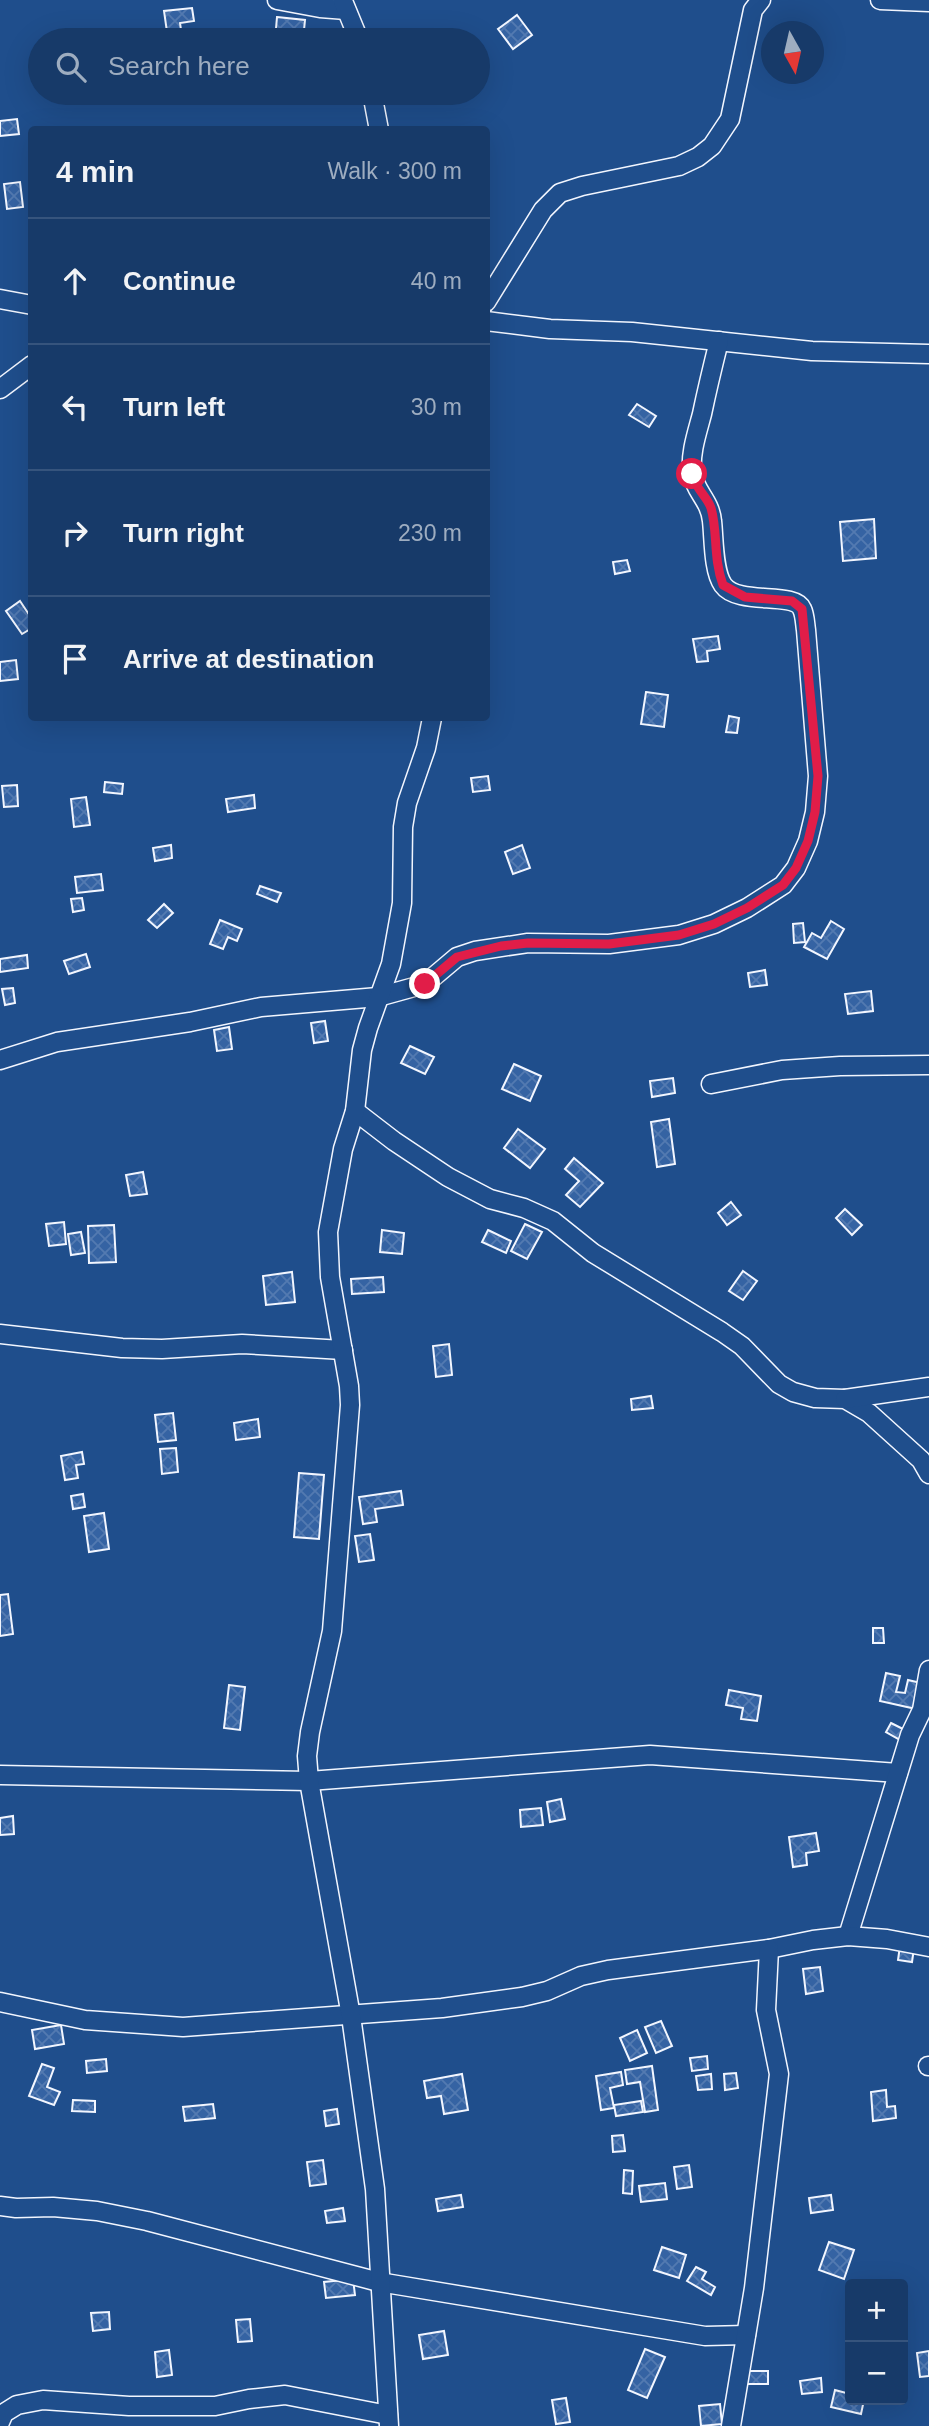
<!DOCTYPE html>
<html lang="en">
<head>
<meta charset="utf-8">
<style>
	body { margin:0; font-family:Arial,sans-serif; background:#20416f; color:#f1f3f6 }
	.controls { position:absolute; right:21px; bottom:21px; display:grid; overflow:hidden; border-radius:7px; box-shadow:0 7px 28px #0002 }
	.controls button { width:63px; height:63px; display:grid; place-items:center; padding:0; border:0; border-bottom:2px solid #36547d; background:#173a69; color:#f1f3f6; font:35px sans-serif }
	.compass { position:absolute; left:761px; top:21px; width:63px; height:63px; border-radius:50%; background:#173a69; box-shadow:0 7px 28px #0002; rotate:172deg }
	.stop { position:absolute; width:21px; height:21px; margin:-16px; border:5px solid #e11d48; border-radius:50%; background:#fff }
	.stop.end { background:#e11d48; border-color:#fff; box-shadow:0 2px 7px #0008 }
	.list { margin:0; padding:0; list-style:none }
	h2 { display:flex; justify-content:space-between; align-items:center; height:91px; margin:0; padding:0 28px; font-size:30px }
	h2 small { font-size:23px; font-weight:400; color:#9eadc0 }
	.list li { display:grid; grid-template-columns:46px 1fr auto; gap:21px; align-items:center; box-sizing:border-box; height:126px; padding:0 28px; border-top:2px solid #36547d }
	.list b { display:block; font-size:26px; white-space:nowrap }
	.list em { font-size:23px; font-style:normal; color:#9eadc0 }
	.icon { flex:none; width:38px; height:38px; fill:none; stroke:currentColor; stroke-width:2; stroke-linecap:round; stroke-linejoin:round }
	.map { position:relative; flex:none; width:929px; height:2426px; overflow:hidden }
	.search { position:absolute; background:#173a69; box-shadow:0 7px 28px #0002; left:28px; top:28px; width:462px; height:77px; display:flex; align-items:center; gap:18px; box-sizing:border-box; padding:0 24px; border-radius:38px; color:#9eadc0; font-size:26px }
	.panel { position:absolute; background:#173a69; box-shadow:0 7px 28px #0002; left:28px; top:126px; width:462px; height:595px; border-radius:7px }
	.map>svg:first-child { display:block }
	.building { fill:url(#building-cross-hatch); stroke:#f2f6ff; stroke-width:2 }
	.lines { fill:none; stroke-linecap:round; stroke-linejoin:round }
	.minor-casing { stroke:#f2f6ff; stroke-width:21 }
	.minor { stroke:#1f4e8c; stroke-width:18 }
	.route { stroke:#e11d48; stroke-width:9 }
</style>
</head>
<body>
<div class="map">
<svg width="929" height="2426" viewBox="0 0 929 2426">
	<defs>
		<pattern id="building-cross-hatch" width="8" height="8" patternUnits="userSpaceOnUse" patternTransform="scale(1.75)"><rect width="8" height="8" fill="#3563a3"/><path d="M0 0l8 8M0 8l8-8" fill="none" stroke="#537ab1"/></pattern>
	</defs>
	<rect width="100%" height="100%" fill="#1f4e8c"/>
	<g class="building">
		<polygon points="192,8 194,21 180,23 182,37 168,39 164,11"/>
		<polygon points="517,15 532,35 513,49 498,29"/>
		<polygon points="277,17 305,20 303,40 275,40"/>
		<polygon points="17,119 19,134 0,136 0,121"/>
		<polygon points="20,182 23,207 7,209 4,184"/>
		<polygon points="637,404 656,416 649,427 629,415"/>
		<polygon points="874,519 876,558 843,561 840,522"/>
		<polygon points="627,560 630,571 615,574 613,562"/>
		<polygon points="20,601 32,619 32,628 22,634 6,611"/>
		<polygon points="718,636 720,649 707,651 708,661 697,662 693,639"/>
		<polygon points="16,660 18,679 0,681 0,662"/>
		<polygon points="646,692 668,695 664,727 641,724"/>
		<polygon points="729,716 739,718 737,733 726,732"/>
		<polygon points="488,776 490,790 473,792 471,778"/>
		<polygon points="105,782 123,784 122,794 104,792"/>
		<polygon points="17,785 18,806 4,807 2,786"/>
		<polygon points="254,795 255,808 228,812 226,799"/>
		<polygon points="86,797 90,825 74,827 71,799"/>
		<polygon points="171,845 172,858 155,861 153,848"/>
		<polygon points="522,845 530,868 513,874 505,852"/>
		<polygon points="101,874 103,890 77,893 75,877"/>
		<polygon points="260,886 281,893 277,902 257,894"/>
		<polygon points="82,898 84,910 73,912 71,899"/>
		<polygon points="164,904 173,913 157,928 148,920"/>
		<polygon points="220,920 242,929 237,941 228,937 223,949 210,944"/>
		<polygon points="831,921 844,929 827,959 804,947 812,933 821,938"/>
		<polygon points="803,923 805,942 794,943 793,924"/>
		<polygon points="86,954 90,967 69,974 64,961"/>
		<polygon points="27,955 28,968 0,972 0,959"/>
		<polygon points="765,970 767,985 750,987 748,973"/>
		<polygon points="13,988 15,1003 5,1005 2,989"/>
		<polygon points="871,991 873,1011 848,1014 845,994"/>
		<polygon points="325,1021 328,1041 314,1043 311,1023"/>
		<polygon points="229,1027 232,1049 217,1051 214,1030"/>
		<polygon points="410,1046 434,1057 425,1074 401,1063"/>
		<polygon points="514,1064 541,1076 530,1101 502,1089"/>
		<polygon points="673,1078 675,1093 652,1097 650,1081"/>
		<polygon points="669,1119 675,1164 657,1167 651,1122"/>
		<polygon points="518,1129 545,1149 530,1168 504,1148"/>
		<polygon points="574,1158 603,1183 580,1207 566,1195 579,1181 565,1169"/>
		<polygon points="143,1172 147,1194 130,1196 126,1175"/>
		<polygon points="731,1202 741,1215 727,1225 718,1213"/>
		<polygon points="845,1209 862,1225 852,1235 836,1218"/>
		<polygon points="64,1222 66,1244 49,1246 46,1224"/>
		<polygon points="525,1224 542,1232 527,1259 511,1251"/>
		<polygon points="114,1225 116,1262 89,1263 88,1226"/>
		<polygon points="382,1230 404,1233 402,1254 380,1252"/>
		<polygon points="488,1230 511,1241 506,1253 482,1242"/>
		<polygon points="81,1232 85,1253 71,1255 68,1234"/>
		<polygon points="743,1271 757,1281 743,1300 729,1291"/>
		<polygon points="292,1272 295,1302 266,1305 263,1276"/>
		<polygon points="383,1277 384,1292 352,1294 351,1279"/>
		<polygon points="449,1344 452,1375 436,1377 433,1346"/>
		<polygon points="651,1396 653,1408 632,1410 631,1399"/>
		<polygon points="173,1413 176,1440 158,1442 155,1415"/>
		<polygon points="258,1419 260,1437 236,1440 234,1423"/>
		<polygon points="176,1448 178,1472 162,1474 160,1449"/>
		<polygon points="82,1452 84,1464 76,1465 78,1478 65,1480 61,1456"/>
		<polygon points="299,1473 324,1475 319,1539 294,1537"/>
		<polygon points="401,1491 403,1505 375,1509 377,1522 363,1524 359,1497"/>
		<polygon points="83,1494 85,1507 73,1509 71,1496"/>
		<polygon points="104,1513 109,1549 89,1552 84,1516"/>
		<polygon points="370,1534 374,1560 359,1562 355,1536"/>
		<polygon points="8,1594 13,1634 0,1636 0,1595"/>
		<polygon points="873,1628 883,1628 884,1643 873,1643"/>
		<polygon points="886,1673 900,1676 896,1692 905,1693 908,1680 921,1683 916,1709 880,1701"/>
		<polygon points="229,1685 245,1687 240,1730 224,1728"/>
		<polygon points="729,1690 761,1696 757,1721 741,1719 743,1708 726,1705"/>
		<polygon points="891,1723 907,1731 902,1741 886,1732"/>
		<polygon points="561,1799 565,1819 550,1822 547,1802"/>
		<polygon points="541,1808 543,1825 521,1827 520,1810"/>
		<polygon points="13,1816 14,1834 0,1835 0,1818"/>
		<polygon points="816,1833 819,1851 806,1853 807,1865 793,1867 789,1837"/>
		<polygon points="900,1946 914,1948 912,1962 898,1960"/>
		<polygon points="820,1967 823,1991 806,1994 803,1969"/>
		<polygon points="661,2021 672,2046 656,2053 645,2027"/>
		<polygon points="61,2025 64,2044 35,2049 32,2030"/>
		<polygon points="637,2030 647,2053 630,2061 620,2038"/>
		<polygon points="707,2056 708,2069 692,2071 690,2058"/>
		<polygon points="106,2059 107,2071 87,2073 86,2061"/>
		<polygon points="42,2064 54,2068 47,2087 60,2092 54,2105 29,2096"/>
		<polygon points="652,2066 658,2110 645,2112 640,2082 627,2084 625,2070"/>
		<polygon points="621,2072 623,2085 610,2088 614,2108 601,2110 596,2076"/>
		<polygon points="736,2073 738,2088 725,2090 724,2074"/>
		<polygon points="462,2074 468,2110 444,2114 441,2096 427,2098 424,2081"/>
		<polygon points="711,2074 712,2089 698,2090 696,2076"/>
		<polygon points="886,2090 887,2107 895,2106 896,2118 873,2121 871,2092"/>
		<polygon points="73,2100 95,2101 95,2112 72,2111"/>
		<polygon points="641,2101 643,2112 616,2116 614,2105"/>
		<polygon points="213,2104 215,2118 185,2121 183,2107"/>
		<polygon points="337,2109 339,2124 326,2126 324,2111"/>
		<polygon points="623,2135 625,2151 613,2152 612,2136"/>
		<polygon points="323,2160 326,2184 310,2186 307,2162"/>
		<polygon points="689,2165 692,2187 677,2189 674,2167"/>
		<polygon points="624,2170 633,2171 632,2194 623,2193"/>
		<polygon points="665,2183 667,2199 641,2202 639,2186"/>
		<polygon points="461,2195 463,2207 438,2211 436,2199"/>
		<polygon points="831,2195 833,2210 811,2213 809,2198"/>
		<polygon points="343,2208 345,2221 327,2223 325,2211"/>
		<polygon points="829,2242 854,2250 844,2279 819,2270"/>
		<polygon points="662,2247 686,2255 679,2278 654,2270"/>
		<polygon points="696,2267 706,2272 702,2279 715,2287 711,2295 687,2281"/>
		<polygon points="353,2279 355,2295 326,2298 324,2282"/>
		<polygon points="109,2312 110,2329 93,2331 91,2313"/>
		<polygon points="250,2319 252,2341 238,2342 236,2320"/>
		<polygon points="444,2331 448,2355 423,2359 419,2335"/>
		<polygon points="645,2349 665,2357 647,2398 628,2390"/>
		<polygon points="169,2350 172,2375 157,2377 155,2352"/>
		<polygon points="929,2351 929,2376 920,2377 917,2353"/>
		<rect x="747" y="2371" width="21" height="13"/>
		<polygon points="821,2378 822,2392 802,2394 800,2381"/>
		<polygon points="835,2390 850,2394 850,2400 864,2400 861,2414 831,2407"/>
		<polygon points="566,2398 570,2422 556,2424 552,2400"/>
		<polygon points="720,2404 722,2424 701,2426 699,2406"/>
	</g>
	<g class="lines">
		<defs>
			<g id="minor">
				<polyline points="277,0 320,8 346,10"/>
				<polyline points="880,0 929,2"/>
				<polyline points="343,1 359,40"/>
				<polyline points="372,93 379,130"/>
				<polyline points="0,299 32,305"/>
				<polyline points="486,302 543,210 560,193 582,186 679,166 698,157 712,146 730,119 753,10 761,0"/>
				<polyline points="486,321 550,329 632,332 812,351 929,354"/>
				<polyline points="0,389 32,365"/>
				<path d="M0,1060l57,-18 133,-20 71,-15 117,-10 47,-13 32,-27 18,-6 53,-8 81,1 70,-9 35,-11 33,-16 36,-23 13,-17 12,-27 7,-29 3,-36 -12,-146c-1,-6 -1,-15 -4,-21 -7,-18 -64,-3 -79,-24 -10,-14 -9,-47 -11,-64 -2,-21 -17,-29 -20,-48 -2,-20 5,-40 10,-59 5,-24 11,-49 17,-73"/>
				<polyline points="711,1084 782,1070 840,1066 929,1065"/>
				<polyline points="355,1111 394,1141 448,1177 490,1199 524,1208 553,1221 593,1253 722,1332 742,1346 779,1384 793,1392 815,1398 845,1399 869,1413 921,1460 929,1474"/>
				<polyline points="0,1334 122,1348 162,1349 242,1344 343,1350"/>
				<polyline points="845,1399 929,1387"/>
				<polyline points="0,1775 309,1781 650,1755 898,1773"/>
				<polyline points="848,1936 910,1735 922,1710 929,1670"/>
				<polyline points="0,2002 85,2020 183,2027 442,2008 522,1997 547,1991 581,1976 608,1970 769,1949 813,1940 848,1936 887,1939 929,1947"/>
				<polyline points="928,2066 929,2066"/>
				<polyline points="0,2206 16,2208 53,2207 97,2211 147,2221 379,2282 705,2336 746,2335"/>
				<polyline points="0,2422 4,2413 17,2405 43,2400 129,2406 215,2406 249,2399 285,2395 388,2415"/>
				<polyline points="389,2426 375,2189 351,2016 309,1781 307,1756 310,1732 332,1631 350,1405 349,1386 330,1277 328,1232 343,1149 355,1111 362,1050 368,1028 391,964 402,903 403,827 407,803 426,748 432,718"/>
				<polyline points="731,2426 754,2288 779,2074 766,2010 769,1949"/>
			</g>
		</defs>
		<use href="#minor" class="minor-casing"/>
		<use href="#minor" class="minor"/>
	</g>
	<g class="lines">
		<path class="route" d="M425,984l32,-27 44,-11 27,-3 81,1 70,-9 35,-11 33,-16 36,-23 13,-17 12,-27 7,-29 3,-36 -16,-167 -10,-8 -47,-4 -22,-12c-10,-27 -5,-53 -12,-77 -4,-12 -15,-18 -19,-34"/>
	</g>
</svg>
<div class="controls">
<button>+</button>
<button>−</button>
</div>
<svg class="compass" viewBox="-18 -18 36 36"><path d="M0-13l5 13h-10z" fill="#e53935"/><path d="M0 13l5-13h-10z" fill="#9eadc0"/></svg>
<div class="stop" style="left:692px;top:474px"></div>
<div class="stop end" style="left:425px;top:984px"></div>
<div class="search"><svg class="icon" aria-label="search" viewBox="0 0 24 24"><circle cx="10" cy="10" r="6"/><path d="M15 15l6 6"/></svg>Search here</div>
<section class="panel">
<h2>4 min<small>Walk · 300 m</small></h2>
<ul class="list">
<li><svg class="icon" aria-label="ahead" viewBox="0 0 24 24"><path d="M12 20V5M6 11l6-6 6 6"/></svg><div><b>Continue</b></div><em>40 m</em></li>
<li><svg class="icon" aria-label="left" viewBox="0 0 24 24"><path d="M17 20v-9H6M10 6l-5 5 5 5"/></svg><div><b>Turn left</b></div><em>30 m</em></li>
<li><svg class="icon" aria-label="right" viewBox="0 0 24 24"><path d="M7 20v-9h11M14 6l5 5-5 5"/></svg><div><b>Turn right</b></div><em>230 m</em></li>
<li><svg class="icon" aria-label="arrive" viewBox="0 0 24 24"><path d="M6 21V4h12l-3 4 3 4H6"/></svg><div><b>Arrive at destination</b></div></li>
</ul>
</section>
</div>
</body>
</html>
